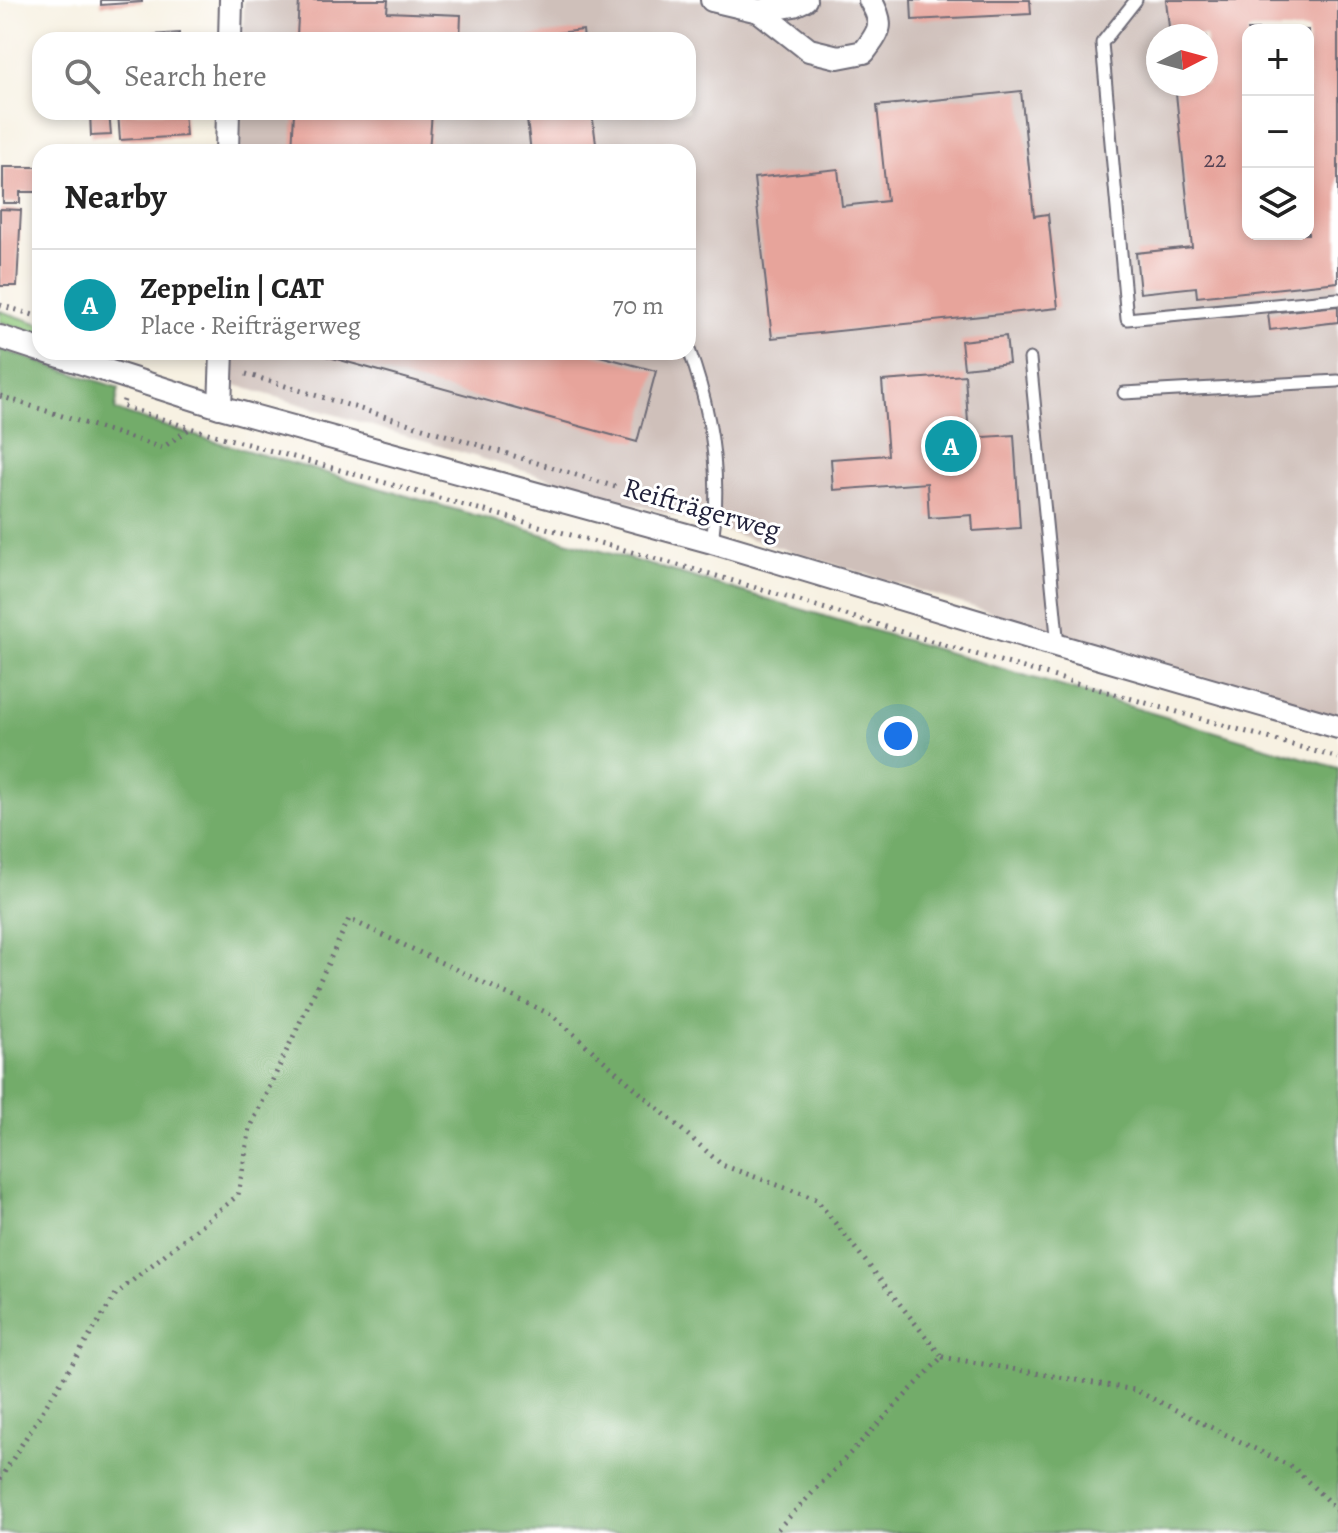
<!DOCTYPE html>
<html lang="en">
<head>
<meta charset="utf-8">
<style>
	body { margin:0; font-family:Alegreya,serif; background:#f6f6f6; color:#222 }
	.controls { position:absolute; right:24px; top:24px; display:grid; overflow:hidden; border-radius:16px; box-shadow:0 4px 12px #0003 }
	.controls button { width:72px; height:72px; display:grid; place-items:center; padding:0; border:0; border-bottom:2px solid #e0e0e0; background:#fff; color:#222; font:40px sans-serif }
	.compass { position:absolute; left:1146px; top:24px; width:72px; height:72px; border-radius:50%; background:#fff; box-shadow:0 4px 12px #0003; rotate:84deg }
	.you { position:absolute; left:898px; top:736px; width:28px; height:28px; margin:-20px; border:6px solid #fff; border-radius:50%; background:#1a73e8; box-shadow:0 0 0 12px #1a73e833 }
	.badge { display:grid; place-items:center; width:52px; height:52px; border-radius:50%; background:#0f766e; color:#fff; font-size:26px; font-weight:700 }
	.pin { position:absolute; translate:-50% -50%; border:4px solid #fff; box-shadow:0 2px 8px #0006 }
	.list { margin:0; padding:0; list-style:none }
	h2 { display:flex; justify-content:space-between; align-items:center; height:104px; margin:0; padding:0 32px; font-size:34px }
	h2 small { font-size:26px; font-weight:400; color:#767676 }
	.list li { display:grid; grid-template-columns:52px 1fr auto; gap:24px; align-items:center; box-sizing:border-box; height:112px; padding:0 32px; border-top:2px solid #e0e0e0 }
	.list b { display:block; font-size:30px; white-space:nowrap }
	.list p { margin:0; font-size:26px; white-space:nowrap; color:#767676 }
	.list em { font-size:26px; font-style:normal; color:#767676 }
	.icon { flex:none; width:44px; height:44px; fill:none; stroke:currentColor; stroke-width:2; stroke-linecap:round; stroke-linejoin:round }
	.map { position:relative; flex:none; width:1338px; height:1533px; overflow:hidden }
	.search { position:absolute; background:#fff; box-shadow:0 4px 12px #0003; left:32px; top:32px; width:664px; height:88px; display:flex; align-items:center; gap:20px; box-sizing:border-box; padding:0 28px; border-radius:24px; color:#767676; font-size:30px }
	.panel { position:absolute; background:#fff; box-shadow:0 4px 12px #0003; left:32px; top:144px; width:664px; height:216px; border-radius:24px }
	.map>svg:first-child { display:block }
	.industrial { fill:#cfc0ba; fill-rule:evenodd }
	.green { fill:#8fc87b; stroke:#58755b; stroke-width:2 }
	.forest { fill:#73ac6b; stroke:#4a6753; stroke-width:2 }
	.building { fill:#e7a49b; fill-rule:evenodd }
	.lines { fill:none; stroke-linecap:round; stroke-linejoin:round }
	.lane-casing { stroke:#6d6a75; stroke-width:15 }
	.street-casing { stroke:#6d6a75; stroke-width:26 }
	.path { stroke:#6d6a75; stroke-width:5; stroke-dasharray:2 6; stroke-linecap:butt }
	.lane { stroke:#fff; stroke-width:11 }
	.street { stroke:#fff; stroke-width:22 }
	.labels { text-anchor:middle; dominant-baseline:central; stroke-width:6; stroke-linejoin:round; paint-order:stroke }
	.number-label { font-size:24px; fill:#534253 }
	.street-label { font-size:28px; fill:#22223b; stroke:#fff }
</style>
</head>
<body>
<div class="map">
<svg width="1338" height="1533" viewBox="0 0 1338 1533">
	<rect width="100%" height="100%" fill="#fff"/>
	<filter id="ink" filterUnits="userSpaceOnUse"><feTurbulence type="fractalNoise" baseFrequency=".0125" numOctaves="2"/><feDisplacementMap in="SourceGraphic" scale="16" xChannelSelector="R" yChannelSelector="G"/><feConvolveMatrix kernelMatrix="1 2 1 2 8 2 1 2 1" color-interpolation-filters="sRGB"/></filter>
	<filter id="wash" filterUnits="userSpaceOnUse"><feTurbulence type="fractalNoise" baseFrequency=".006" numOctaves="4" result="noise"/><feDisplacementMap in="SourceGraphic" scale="32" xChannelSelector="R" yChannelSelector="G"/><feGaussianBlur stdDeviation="1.8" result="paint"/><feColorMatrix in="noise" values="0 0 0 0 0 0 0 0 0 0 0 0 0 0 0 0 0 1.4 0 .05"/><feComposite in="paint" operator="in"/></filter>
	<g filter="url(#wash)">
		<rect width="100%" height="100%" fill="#f7f1e2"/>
		<path class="industrial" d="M244,0h1094v719l-626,-192 -480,-143 1,-32h455v-200h-448l1,-40h447v-72h-445zM1248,30h60v204h-60zM1158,36h48v48h-48z"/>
		<polygon class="green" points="0,311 40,324 40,334 0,322"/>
		<polygon class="forest" points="0,349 119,388 115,410 189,434 679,573 1338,768 1338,1533 0,1533"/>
		<g id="blocks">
			<g class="building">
				<polygon points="101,0 142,0 142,2 101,5"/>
				<polygon points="299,0 388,0 387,12 461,15 460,40 286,40 286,35 297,36"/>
				<polygon points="911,0 1030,0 1031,14 912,20"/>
				<path d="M1166,0h172v282l-141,15 -1,-10 -56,6 -4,-40 56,-6 -17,-163h31v-48h-36zM1248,30h60v204h-60z"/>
				<polygon points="583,30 584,40 513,40 513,38"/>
				<polygon points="179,33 179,40 111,40 111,38"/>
				<polygon points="1021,91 1034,216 1048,214 1058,308 772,338 754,178 838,169 842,206 887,201 877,106"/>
				<polygon points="90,112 109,112 111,135 91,136"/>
				<polygon points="118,112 184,112 186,136 120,140"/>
				<polygon points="294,112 432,112 429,152 292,152"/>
				<polygon points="526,112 592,112 597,152 531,152"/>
				<polygon points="3,167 40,167 40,192 20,192 20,203 3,203"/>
				<polygon points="0,209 21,210 17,286 0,286"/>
				<polygon points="1338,306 1338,322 1270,330 1268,313"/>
				<polygon points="1006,336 1009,363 964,368 961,341"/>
				<polygon points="311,352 585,352 656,371 637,442"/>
				<polygon points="965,375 969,438 1014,435 1020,528 973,531 972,515 929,518 927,483 833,490 831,459 888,455 882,381"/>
			</g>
		</g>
	</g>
	<g filter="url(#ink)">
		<use href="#blocks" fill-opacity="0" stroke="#6d6a75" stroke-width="2"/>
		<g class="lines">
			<defs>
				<g id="lane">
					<polyline points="1136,0 1102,43 1127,319 1338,299"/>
					<path d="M688,347c23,62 34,129 24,195"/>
					<polyline points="1030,359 1058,646"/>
					<polyline points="1124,393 1338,381"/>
				</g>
				<g id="street">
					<polyline points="712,0 759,11 794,5 805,0"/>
					<path d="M759,11l50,39 29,7 26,-5c16,-21 21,-28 6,-52"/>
					<polyline points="230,40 231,0"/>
					<polyline points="227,152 228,112"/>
					<polyline points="0,337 40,350"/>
					<polyline points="48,352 220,407 712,542 1059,646 1338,727"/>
					<polyline points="220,407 222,352"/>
				</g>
			</defs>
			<use href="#lane" class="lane-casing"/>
			<use href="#street" class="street-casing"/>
			<g class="path">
				<polyline points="0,305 40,317"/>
				<polyline points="246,374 619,488"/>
				<polyline points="0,396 162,448 192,427"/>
				<polyline points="124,400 122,406 190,428 710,574 968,652 1338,758"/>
				<polyline points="942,1357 1135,1390 1294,1468 1338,1511"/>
				<polyline points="0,1479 116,1294 238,1195 250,1128 349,919 552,1015 722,1165 816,1199 942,1357 774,1533"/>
			</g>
			<use href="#lane" class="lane"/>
			<use href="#street" class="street"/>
		</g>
	</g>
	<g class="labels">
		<g class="number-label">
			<text x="1215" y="159">22</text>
		</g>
		<g class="street-label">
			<text transform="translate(702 509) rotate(16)">Reifträgerweg</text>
		</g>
	</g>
</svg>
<div class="controls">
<button>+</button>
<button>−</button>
<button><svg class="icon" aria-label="layers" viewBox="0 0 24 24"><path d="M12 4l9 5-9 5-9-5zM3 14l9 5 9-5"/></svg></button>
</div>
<svg class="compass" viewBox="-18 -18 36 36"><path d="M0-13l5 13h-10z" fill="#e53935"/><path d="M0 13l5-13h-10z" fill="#767676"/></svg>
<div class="you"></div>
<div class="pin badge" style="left:951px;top:446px;background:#0f9aa8">A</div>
<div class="search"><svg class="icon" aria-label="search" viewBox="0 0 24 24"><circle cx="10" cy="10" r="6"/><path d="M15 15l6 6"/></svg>Search here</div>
<section class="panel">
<h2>Nearby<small></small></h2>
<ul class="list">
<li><span class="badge" style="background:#0f9aa8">A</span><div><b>Zeppelin | CAT</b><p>Place · Reifträgerweg</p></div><em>70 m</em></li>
</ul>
</section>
</div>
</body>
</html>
